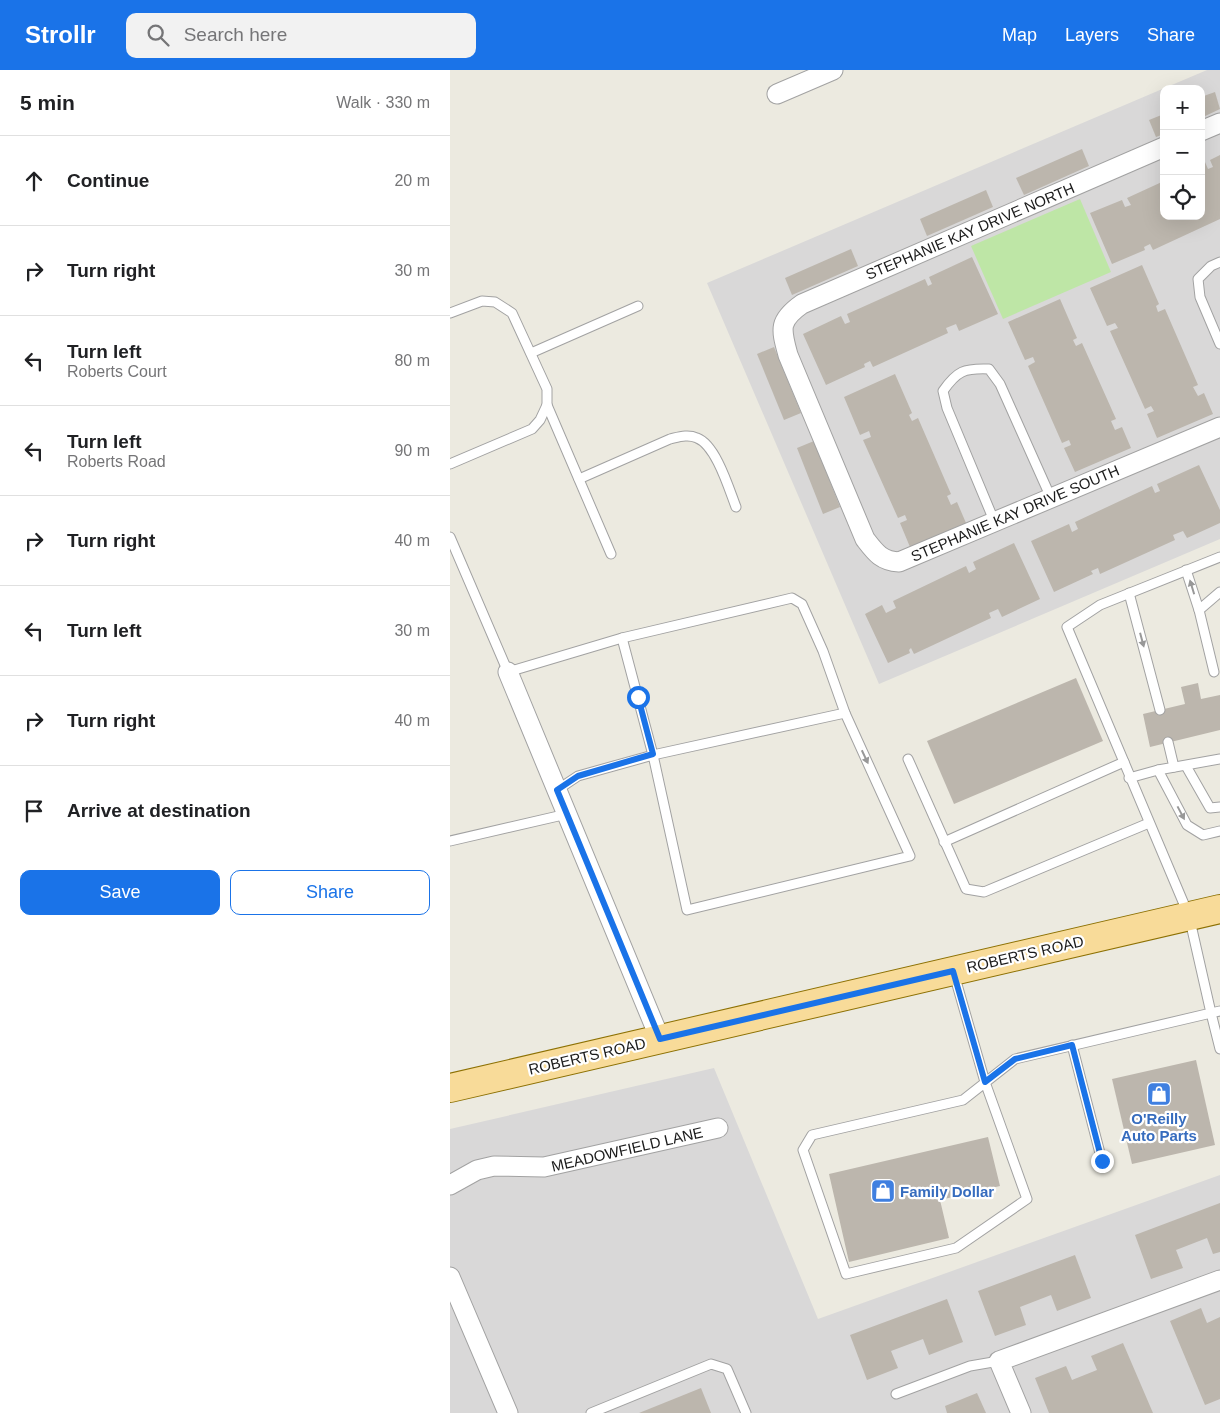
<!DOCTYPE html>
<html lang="en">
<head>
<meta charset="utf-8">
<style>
	body { margin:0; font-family:Helvetica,sans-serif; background:#f2f2f2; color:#202124 }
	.controls { position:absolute; right:15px; top:15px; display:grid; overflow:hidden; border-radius:10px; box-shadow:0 5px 20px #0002 }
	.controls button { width:45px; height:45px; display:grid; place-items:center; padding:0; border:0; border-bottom:1px solid #e0e0e0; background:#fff; color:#202124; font:25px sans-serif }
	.stop { position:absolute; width:15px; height:15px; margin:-11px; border:4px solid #1a73e8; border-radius:50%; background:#fff }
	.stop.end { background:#1a73e8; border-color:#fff; box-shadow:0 1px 5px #0008 }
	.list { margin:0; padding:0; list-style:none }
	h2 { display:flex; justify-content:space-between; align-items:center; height:65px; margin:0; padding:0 20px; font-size:21px }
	h2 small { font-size:16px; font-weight:400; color:#757577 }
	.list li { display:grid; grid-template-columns:32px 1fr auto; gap:15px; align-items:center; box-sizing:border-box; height:90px; padding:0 20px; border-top:1px solid #e0e0e0 }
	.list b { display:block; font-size:19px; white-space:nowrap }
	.list p { margin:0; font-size:16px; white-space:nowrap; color:#757577 }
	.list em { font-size:16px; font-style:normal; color:#757577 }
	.actions { display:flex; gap:10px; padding:15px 20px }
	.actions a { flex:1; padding:11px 0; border:1px solid #1a73e8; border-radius:10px; text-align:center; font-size:18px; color:#1a73e8 }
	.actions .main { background:#1a73e8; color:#fff }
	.icon { flex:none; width:28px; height:28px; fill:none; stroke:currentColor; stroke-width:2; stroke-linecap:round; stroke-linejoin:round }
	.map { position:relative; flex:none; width:770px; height:1343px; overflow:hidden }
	header { display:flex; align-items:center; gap:30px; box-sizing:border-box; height:70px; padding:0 25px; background:#1a73e8; color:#fff }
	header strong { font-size:24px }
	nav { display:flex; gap:28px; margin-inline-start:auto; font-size:18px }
	.search { width:350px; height:45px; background:#f2f2f2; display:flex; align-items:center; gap:12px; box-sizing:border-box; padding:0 18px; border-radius:10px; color:#757577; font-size:19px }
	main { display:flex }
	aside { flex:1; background:#fff }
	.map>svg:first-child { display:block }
	.residential { fill:#d9d8d8; fill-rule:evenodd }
	.grass { fill:#bee6a6 }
	.building { fill:#bcb6ad }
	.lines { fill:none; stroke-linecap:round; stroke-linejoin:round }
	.lane-casing { stroke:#a2a2a2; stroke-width:11 }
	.street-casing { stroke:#a2a2a2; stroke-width:21 }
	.primary-casing { stroke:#8d7104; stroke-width:30 }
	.lane { stroke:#fff; stroke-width:9 }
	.street { stroke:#fff; stroke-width:19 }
	.primary { stroke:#f8db99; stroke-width:28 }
	.oneway { fill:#989898 }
	.route { stroke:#1a73e8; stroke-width:6 }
	.labels { text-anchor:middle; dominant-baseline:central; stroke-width:4.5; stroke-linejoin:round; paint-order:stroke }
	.street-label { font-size:15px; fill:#1b1b1b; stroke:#fff }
	.shop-label { font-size:15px; font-weight:bold; fill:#366cbe; stroke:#fff }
</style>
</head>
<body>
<header>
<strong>Strollr</strong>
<div class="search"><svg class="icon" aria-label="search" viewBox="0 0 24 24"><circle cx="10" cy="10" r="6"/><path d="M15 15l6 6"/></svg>Search here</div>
<nav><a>Map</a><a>Layers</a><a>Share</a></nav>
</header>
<main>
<aside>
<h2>5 min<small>Walk · 330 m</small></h2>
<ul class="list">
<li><svg class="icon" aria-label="ahead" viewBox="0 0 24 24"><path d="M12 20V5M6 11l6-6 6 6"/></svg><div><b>Continue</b></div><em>20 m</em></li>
<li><svg class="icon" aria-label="right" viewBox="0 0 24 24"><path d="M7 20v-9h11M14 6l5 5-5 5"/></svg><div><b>Turn right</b></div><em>30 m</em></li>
<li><svg class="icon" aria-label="left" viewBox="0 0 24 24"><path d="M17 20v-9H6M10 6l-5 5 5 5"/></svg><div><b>Turn left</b><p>Roberts Court</p></div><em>80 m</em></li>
<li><svg class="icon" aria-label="left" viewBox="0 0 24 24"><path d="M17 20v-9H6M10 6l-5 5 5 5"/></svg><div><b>Turn left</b><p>Roberts Road</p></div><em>90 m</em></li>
<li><svg class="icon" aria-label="right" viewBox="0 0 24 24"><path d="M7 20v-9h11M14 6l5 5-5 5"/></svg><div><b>Turn right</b></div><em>40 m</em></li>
<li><svg class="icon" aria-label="left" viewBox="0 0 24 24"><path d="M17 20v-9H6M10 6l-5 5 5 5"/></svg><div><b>Turn left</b></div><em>30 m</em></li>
<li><svg class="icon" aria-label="right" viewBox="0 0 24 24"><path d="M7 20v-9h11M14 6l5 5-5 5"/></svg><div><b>Turn right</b></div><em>40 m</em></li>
<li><svg class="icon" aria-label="arrive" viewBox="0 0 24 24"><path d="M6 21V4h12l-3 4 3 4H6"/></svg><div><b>Arrive at destination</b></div></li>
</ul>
<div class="actions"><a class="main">Save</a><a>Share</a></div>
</aside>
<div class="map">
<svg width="770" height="1343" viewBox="0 0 770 1343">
	<rect width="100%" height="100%" fill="#eceae0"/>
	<g class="residential">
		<path d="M757,0h13v469l-341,145 -172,-401zM714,19h37v127h-37z"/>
		<polygon points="264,998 368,1249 770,1105 770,1343 0,1343 0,1059"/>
	</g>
	<polygon class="grass" points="630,129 661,202 553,249 521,176"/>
	<g class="building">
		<polygon points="765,22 770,39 751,48 751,27"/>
		<polygon points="714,44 714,64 706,67 699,50"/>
		<polygon points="632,79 639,96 574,125 566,108"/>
		<polygon points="770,85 770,149 703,180 700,174 694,177 695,180 662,194 640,143 672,130 675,137 681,135 677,128 714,111 714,146 751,146 751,94 755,92 758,99 763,97 760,90"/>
		<polygon points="536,120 543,137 477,166 470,149"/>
		<polygon points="401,179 408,196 342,225 335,208"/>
		<polygon points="522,187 548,244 509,261 506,254 496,258 498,263 423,297 420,291 414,294 415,297 376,315 353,264 391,246 395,254 400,252 397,244 475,209 478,216 482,214 479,207"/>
		<polygon points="692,195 709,234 706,236 708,242 715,239 748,315 743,317 748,326 754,323 763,344 707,368 697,344 704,341 701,336 695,339 660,261 668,258 665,253 657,256 640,218"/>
		<polygon points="610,229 627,268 623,270 626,276 632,273 666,349 661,351 665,360 672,357 681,378 625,402 614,378 621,375 619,370 612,373 578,296 585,292 583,287 575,290 558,252"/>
		<polygon points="324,277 351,343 334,350 307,284"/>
		<polygon points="445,304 462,343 459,345 462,351 468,348 501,424 497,426 501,435 507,432 516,453 460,477 450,453 457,450 455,445 448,448 413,370 421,367 419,361 410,365 394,327"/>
		<polygon points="364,371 390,437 373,444 347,378"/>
		<polygon points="749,395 770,440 770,453 737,468 733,461 723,465 725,470 650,504 648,498 641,501 643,504 604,522 581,471 619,454 622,462 628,459 625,452 702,416 705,423 710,421 707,414"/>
		<polygon points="564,473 590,529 552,547 548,539 539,543 541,548 464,584 461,578 459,580 460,583 438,593 415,544 432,535 436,543 446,538 443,531 516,496 519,503 526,499 523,492"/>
		<polygon points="626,608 653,671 504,734 477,671"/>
		<polygon points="748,613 751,629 770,625 770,660 700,677 693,644 735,634 731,617"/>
		<polygon points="746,990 765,1075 682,1094 662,1009"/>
		<polygon points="538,1067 550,1116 490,1130 499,1168 399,1192 379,1104"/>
		<polygon points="770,1133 770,1182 763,1184 757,1168 726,1180 733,1198 701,1209 685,1165"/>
		<polygon points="625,1185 641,1228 607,1241 601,1225 570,1237 576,1255 545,1266 528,1221"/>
		<polygon points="497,1229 513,1272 479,1285 473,1269 441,1281 448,1298 417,1310 400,1265"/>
		<polygon points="751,1238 757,1253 770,1247 770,1329 755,1335 720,1251"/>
		<polygon points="673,1273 703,1343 599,1343 585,1308 616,1296 622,1310 647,1300 641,1286"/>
		<polygon points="251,1318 261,1343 189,1343"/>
		<polygon points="527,1323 536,1343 497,1343 495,1336"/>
	</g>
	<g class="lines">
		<defs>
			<g id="lane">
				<polyline points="770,192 761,196 748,209 750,227 770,274"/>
				<polyline points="0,243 32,231 45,232 62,243 97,319 97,335 90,350 82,359 0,394"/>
				<polyline points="81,283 188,236"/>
				<polyline points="97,335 161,484"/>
				<path d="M129,409l91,-40c9,-2 18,-5 27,-1 19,7 32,51 39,69"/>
				<path d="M545,453l-48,-115 -4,-17c14,-20 21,-23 46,-22l11,15 51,114"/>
				<polyline points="0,467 58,602 172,568 342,528 352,534 373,581 395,643 460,786 237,840 203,685 128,706 107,720"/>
				<polyline points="736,500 749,540 770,522"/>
				<polyline points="679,523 710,640"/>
				<polyline points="749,540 764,602"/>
				<polyline points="172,568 203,685 395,643"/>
				<polyline points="718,672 724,697"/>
				<polyline points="458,689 516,819 534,822 699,753"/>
				<polyline points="736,696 760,738 770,737"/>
				<polyline points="708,700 737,755 753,765 770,761"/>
				<polyline points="679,708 708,700 770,689"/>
				<polyline points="0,771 117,744"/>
				<polyline points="494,772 674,692"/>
				<polyline points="504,904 535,1012 577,1129 506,1178 396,1204 353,1080 362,1065 513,1030 565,989 761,943 739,846 617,557 650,535 770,487"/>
				<polyline points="770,941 761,943 770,979"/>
				<polyline points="622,975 652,1091"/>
				<polyline points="446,1324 520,1296 549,1291"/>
				<polyline points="141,1343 261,1294 277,1299 296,1343"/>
			</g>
			<g id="street">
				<polyline points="327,24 383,0"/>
				<polyline points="751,61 770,53"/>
				<path d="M714,77l-362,157c-24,17 -21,25 -14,51l77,184c10,13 16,22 34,23l321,-135"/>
				<polyline points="58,602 210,969"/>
				<polyline points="0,1115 27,1100 44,1096 94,1097 268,1058"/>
				<polyline points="0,1207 58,1343"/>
				<polyline points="571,1343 549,1291 770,1210"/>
			</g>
			<polyline id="primary" points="0,1018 770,839"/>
		</defs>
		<use href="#lane" class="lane-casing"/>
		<use href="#street" class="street-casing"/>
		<use href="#primary" class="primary-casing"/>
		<use href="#lane" class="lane"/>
		<use href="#street" class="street"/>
		<use href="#primary" class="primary"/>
	</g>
	<defs><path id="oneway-solid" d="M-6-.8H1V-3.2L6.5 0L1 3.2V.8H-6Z" transform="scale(1.25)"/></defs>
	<g class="oneway">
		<use href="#oneway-solid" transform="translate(742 517) rotate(-107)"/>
		<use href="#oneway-solid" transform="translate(692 570) rotate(75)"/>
		<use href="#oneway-solid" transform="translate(415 687) rotate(65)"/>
		<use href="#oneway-solid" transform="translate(731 743) rotate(62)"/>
	</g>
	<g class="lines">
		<polyline class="route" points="188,627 203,684 128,706 107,720 210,969 503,901 535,1012 565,989 622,975 652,1091"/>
	</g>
	<defs>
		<symbol id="shop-square" viewBox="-11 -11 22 22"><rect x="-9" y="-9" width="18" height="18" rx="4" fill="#3f7fe0" stroke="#fff"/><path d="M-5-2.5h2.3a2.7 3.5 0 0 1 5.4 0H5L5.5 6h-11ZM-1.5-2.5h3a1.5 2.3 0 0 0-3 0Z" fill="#fff"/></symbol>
	</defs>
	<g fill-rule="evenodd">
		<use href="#shop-square" x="695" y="1010" width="28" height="28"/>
		<use href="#shop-square" x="419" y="1107" width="28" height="28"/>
	</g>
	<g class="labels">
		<g class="street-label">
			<text transform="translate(520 161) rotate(-23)">STEPHANIE KAY DRIVE NORTH</text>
			<text transform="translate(565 443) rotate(-23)">STEPHANIE KAY DRIVE SOUTH</text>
			<text transform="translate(575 884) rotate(-13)">ROBERTS ROAD</text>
			<text transform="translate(137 986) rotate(-13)">ROBERTS ROAD</text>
			<text transform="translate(177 1079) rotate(-13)">MEADOWFIELD LANE</text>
		</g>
		<g class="shop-label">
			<text x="709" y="1048">O'Reilly<tspan x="709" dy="17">Auto Parts</tspan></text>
			<text x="450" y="1121" text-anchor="start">Family Dollar</text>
		</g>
	</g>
</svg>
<div class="controls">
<button>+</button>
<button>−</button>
<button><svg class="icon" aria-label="locate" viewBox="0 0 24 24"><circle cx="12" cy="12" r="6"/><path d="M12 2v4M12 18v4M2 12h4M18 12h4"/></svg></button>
</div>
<div class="stop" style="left:188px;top:627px"></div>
<div class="stop end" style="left:652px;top:1091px"></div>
</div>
</main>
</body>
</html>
